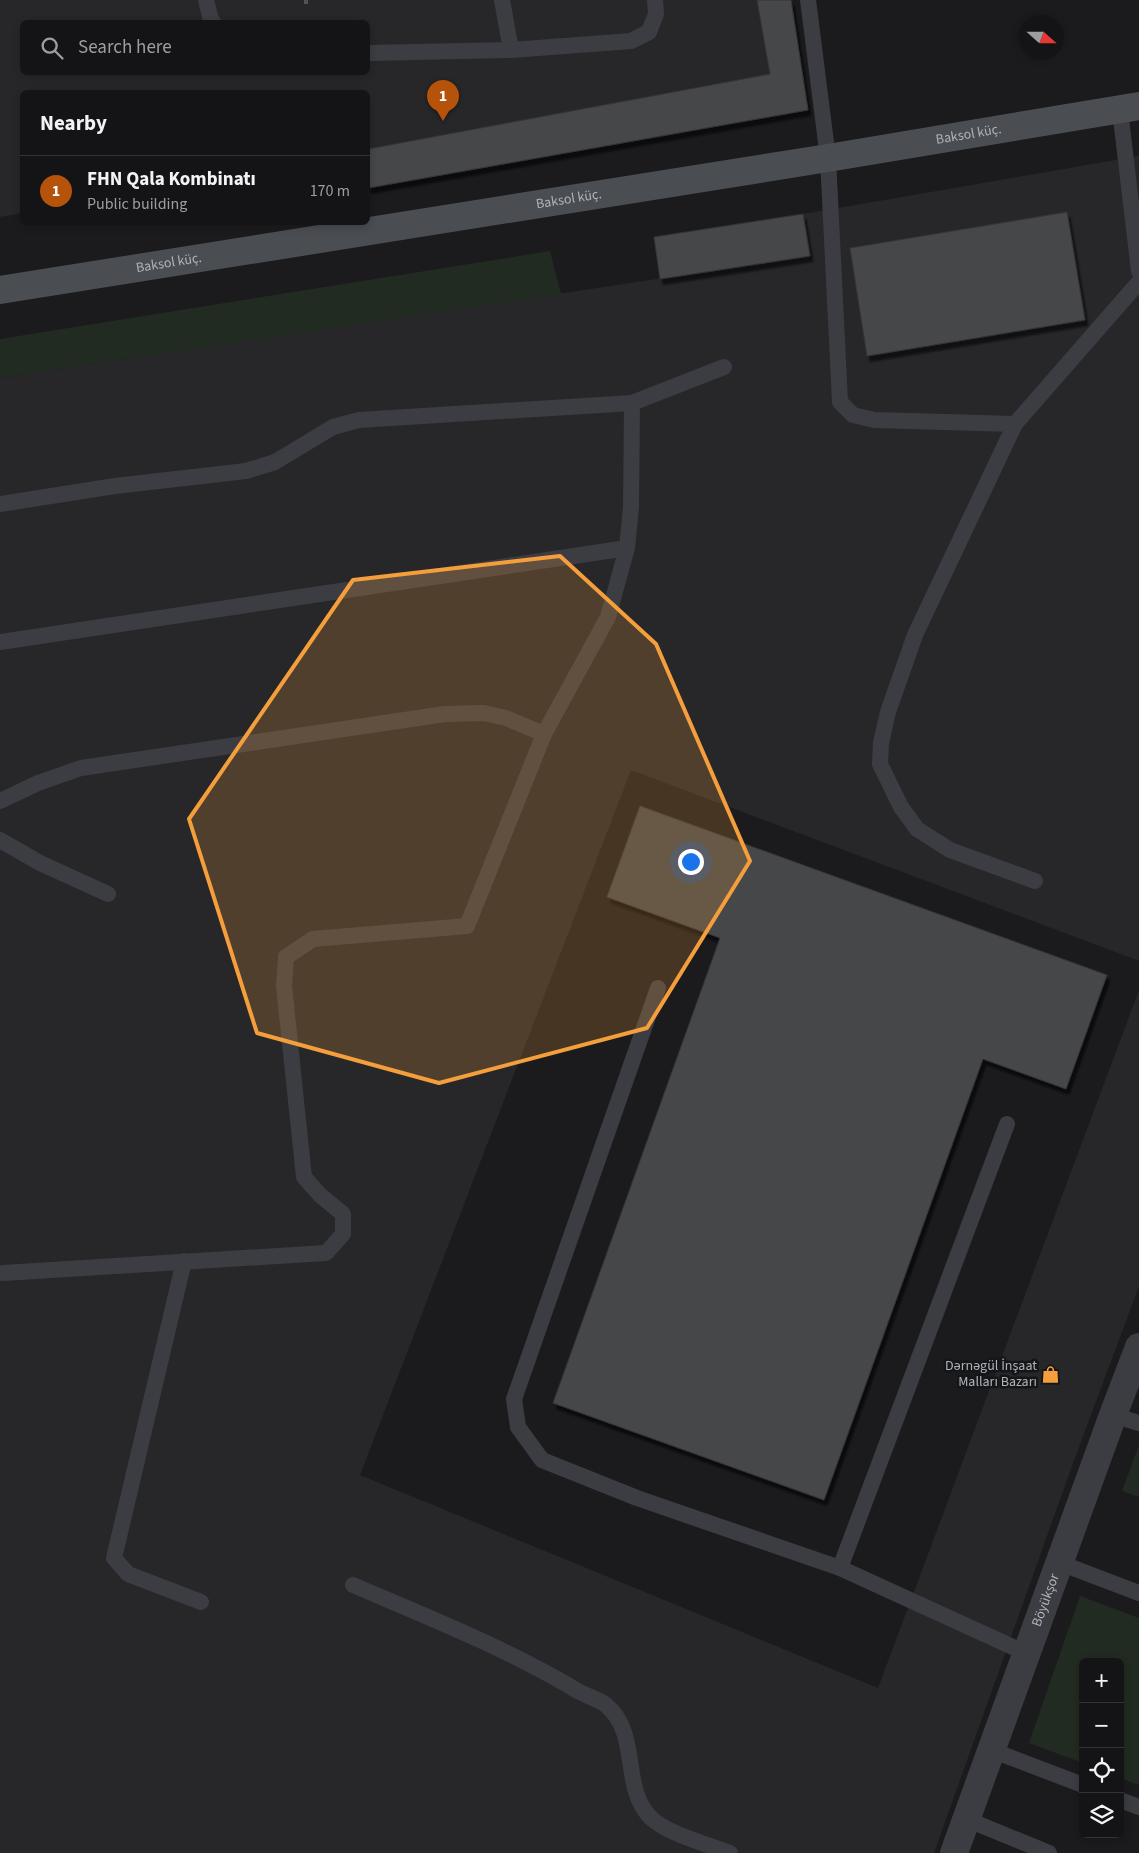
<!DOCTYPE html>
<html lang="en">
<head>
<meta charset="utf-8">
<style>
	body { margin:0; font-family:"Source Sans 3",sans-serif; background:#212123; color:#f1f3f6 }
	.controls { position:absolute; right:15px; bottom:15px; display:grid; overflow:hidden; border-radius:8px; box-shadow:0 2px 8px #0003 }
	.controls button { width:45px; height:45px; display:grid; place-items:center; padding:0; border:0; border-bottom:1px solid #333335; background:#141416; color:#f1f3f6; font:25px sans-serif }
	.compass { position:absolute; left:1019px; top:15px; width:45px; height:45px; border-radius:50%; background:#141416; box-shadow:0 2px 8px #0003; rotate:111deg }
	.you { position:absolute; left:690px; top:861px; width:18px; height:18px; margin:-12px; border:4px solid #fff; border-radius:50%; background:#1a73e8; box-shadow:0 0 0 8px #1a73e833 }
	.badge { display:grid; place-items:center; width:32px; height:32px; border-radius:50%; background:#b45309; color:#fff; font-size:16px; font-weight:700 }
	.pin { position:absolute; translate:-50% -41px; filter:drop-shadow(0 1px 2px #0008) }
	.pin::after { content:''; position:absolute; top:26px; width:18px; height:15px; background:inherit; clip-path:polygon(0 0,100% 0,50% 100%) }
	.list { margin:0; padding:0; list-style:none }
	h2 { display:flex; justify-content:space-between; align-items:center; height:65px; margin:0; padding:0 20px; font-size:21px }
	h2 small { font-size:16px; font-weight:400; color:#9d9ea1 }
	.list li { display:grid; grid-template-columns:32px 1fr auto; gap:15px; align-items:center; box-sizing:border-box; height:70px; padding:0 20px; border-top:1px solid #333335 }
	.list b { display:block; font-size:19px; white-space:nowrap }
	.list p { margin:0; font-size:16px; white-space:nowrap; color:#9d9ea1 }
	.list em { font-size:16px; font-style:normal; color:#9d9ea1 }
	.icon { flex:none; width:28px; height:28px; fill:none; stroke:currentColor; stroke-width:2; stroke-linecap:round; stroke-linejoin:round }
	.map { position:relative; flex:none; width:1139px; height:1853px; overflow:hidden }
	.search { position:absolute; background:#141416; box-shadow:0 2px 8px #0003; left:20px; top:20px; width:350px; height:55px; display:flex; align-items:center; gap:12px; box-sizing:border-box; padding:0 18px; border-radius:8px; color:#9d9ea1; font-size:19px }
	.panel { position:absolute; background:#141416; box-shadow:0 2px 8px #0003; left:20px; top:90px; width:350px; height:135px; border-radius:8px }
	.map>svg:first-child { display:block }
	.built { fill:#27272a; fill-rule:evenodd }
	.green { fill:#222b22 }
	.building { fill:#45464a; stroke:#353539; filter:url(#shadow) }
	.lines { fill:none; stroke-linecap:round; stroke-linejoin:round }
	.service { stroke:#3c3d42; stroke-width:16 }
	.tertiary { stroke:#3c3d42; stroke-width:28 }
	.secondary { stroke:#4a4d52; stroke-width:28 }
	.rail { stroke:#4f5257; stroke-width:4; stroke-dasharray:6 5; stroke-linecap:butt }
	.marked { fill:#f49f3c; fill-opacity:0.2; stroke:#f49f3c; stroke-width:4; stroke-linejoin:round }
	.labels { text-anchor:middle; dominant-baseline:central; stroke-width:5; stroke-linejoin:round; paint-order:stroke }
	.street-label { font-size:14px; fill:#adb4bc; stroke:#161618 }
	.poi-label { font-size:14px; fill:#adb4bc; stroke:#161618; text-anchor:end }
</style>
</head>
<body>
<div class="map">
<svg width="1139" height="1853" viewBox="0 0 1139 1853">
	<defs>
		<filter id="shadow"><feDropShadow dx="3" dy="5.5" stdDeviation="1" flood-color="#0009"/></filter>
	</defs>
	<rect width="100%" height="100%" fill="#1b1b1d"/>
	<g class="built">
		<path d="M0,0h757l13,74 -402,75v-57h-346v121l-22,4zM22,22h346v50h-346z"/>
		<polygon points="1139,156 1139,961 631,770 360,1475 878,1688 1139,990 1139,1286 1072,1466 934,1853 0,1853 0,378 809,256 803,214"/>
	</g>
	<g class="green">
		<polygon points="550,251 561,294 0,378 0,339"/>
		<polygon points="1139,1445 1139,1497 1122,1491"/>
		<polygon points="1080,1596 1139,1618 1139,1785 1120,1778 1120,1662 1083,1662 1083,1763 1029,1743"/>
	</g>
	<g class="building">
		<polygon points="757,0 791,0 808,110 368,188 368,149 770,74"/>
		<polygon points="1067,212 1085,320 867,356 850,248"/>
		<polygon points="803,214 810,256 660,279 654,237"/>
		<polygon points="640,806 1107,975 1066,1089 983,1059 824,1500 553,1403 720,938 607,897"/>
	</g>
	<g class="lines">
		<g class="service">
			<polyline points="206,0 211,20 213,22"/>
			<polyline points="502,0 511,50"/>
			<polyline points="808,0 828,158 840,402 853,415 874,420 1015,424"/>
			<polyline points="368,53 511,50 631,41 649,32 656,14 655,0"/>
			<polyline points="1120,110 1139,271"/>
			<polyline points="0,504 115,486 246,471 275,462 333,427 359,420 632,403 724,367"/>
			<polyline points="0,642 627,548"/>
			<polyline points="0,801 38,783 81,768 445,714 484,713 506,718 544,734"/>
			<polyline points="0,840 40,863 108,894"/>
			<polyline points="1035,881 950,850 917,829 901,807 880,764 881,743 888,712 915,635 1015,424 1139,282"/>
			<polyline points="658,988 514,1399 518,1427 542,1460 637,1498 840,1568 1026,1653"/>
			<polyline points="184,1261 114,1558 128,1574 201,1602"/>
			<polyline points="3,1273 326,1253 343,1234 343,1214 320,1195 304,1177 284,986 286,957 313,939 467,926 544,734 608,617 627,548 631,507 632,403"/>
			<polyline points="1113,1415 1139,1423"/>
			<polyline points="1060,1563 1139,1593"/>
			<polyline points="840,1568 1007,1124"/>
			<path d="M353,1585c72,31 145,60 213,99 6,4 13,8 20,11 6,3 14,5 20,10 35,29 14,82 45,113 17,16 56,26 79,35"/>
			<polyline points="991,1750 1083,1785"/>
			<polyline points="1120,1800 1139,1807"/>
			<polyline points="966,1819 1049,1853"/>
		</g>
		<path class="tertiary" id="s1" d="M954,1853l159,-438 26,-68"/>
		<path class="secondary" id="s2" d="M0,290l828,-132 311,-52"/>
		<polyline class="rail" points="306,0 306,4"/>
	</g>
	<path class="marked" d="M560,556l96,88 94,217 -103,167 -208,55 -182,-50 -68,-214 164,-239z"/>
	<defs>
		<symbol id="shop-bare" viewBox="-9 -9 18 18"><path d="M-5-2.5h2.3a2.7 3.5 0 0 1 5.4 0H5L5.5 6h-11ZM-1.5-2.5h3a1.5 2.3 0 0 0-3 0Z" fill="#f49f3c" stroke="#161618" stroke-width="2.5" paint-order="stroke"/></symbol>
	</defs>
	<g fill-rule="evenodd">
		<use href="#shop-bare" x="1038" y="1362" width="25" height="25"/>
	</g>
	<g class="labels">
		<g class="street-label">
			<text stroke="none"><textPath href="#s2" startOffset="981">Baksol küç.</textPath></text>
			<text stroke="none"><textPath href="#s2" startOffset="576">Baksol küç.</textPath></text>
			<text stroke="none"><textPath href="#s2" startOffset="171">Baksol küç.</textPath></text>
			<text stroke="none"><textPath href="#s1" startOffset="269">Böyükşor</textPath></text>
		</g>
		<g class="poi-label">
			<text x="1037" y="1366">Dərnəgül İnşaat<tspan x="1037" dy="16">Malları Bazarı</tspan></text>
		</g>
	</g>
</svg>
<div class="controls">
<button>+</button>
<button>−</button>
<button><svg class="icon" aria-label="locate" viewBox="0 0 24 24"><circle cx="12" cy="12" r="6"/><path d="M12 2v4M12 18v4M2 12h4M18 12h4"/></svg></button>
<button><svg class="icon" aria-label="layers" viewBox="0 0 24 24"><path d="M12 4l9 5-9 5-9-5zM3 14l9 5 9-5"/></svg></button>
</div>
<svg class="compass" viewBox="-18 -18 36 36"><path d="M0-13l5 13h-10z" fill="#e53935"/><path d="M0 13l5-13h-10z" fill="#9d9ea1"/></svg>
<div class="you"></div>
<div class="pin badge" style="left:443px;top:121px">1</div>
<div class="search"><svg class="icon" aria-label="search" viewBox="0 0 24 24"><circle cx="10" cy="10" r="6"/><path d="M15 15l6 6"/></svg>Search here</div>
<section class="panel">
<h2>Nearby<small></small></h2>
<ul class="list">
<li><span class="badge">1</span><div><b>FHN Qala Kombinatı</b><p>Public building</p></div><em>170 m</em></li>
</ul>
</section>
</div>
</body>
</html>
